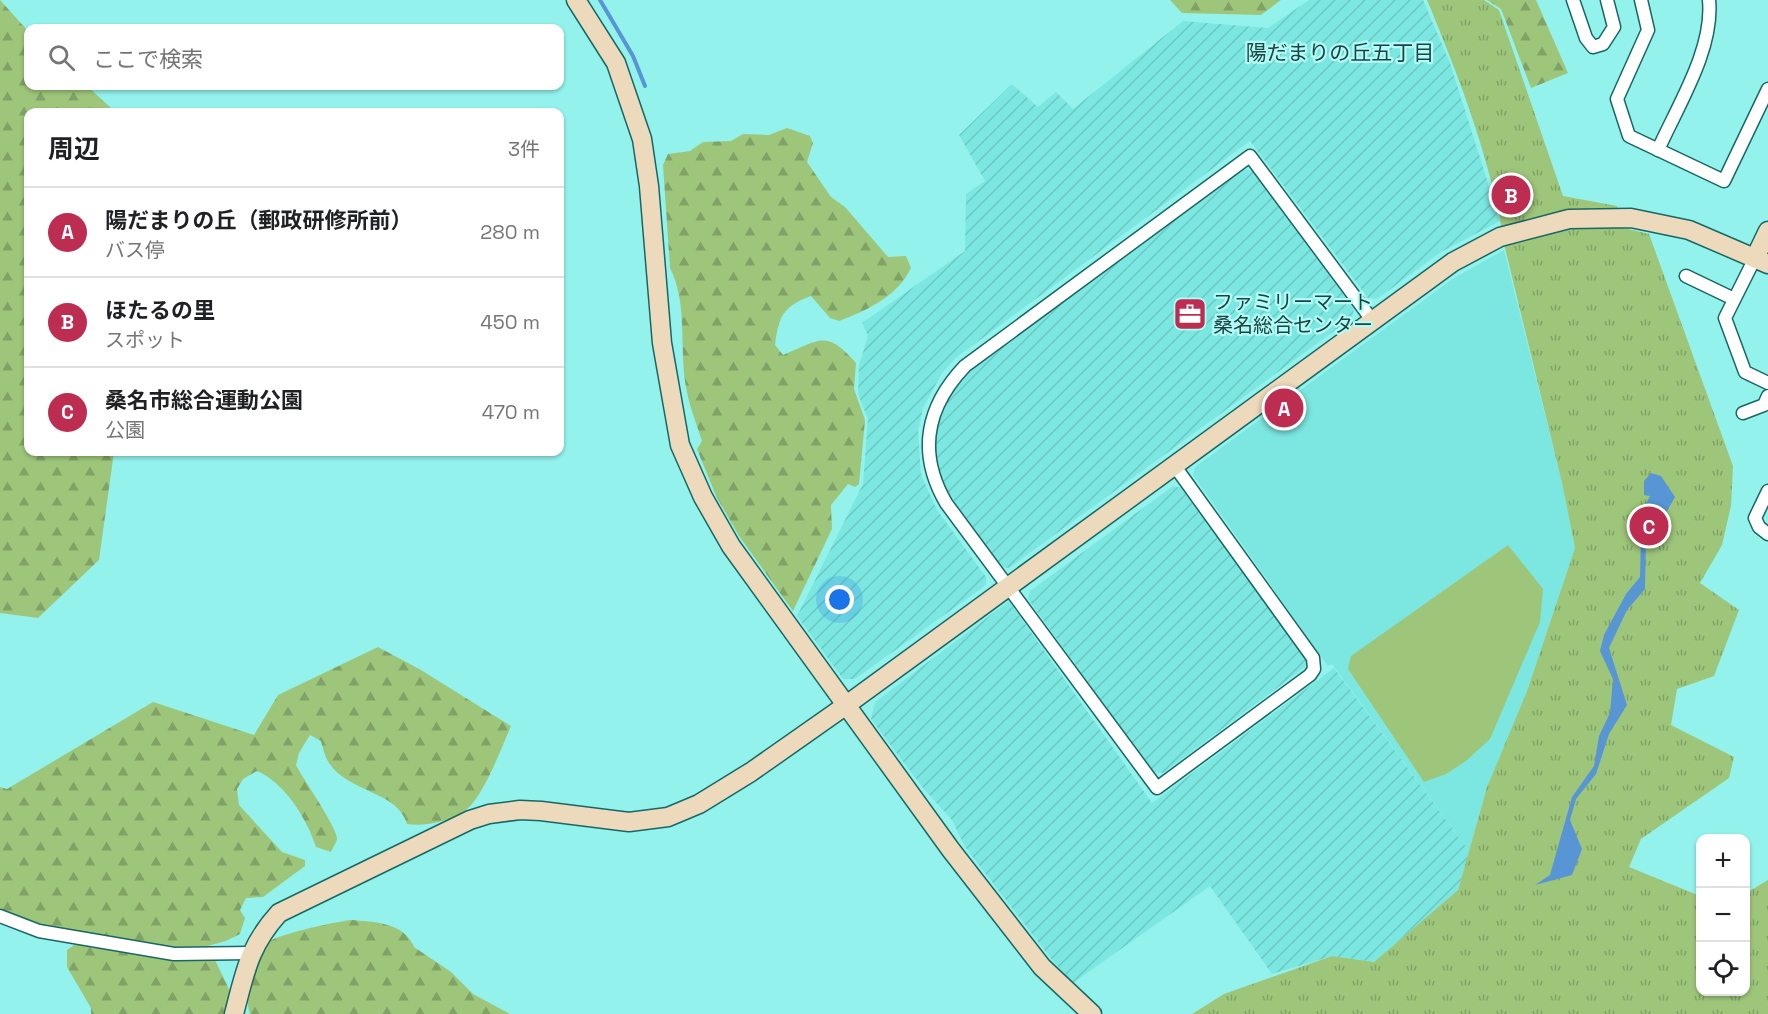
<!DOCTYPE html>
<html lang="ja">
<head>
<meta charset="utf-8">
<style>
	body { margin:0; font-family:"Space Grotesk","Noto Sans JP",sans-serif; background:#f2f2f2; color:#202124 }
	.controls { position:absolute; right:18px; bottom:18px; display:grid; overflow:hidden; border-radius:12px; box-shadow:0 2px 4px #0004 }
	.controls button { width:54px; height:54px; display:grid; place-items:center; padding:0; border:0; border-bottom:2px solid #e0e0e0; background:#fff; color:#202124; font:30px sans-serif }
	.you { position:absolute; left:840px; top:600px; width:21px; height:21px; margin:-15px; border:4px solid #fff; border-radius:50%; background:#1a73e8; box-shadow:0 0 0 9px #1a73e833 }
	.badge { display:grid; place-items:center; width:39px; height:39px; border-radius:50%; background:#bd2d52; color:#fff; font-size:20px; font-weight:700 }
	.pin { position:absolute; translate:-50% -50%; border:3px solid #fff; box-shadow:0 2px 6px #0006 }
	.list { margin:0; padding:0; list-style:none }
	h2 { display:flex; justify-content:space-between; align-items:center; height:78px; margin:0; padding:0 24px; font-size:26px }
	h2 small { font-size:20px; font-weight:400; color:#757577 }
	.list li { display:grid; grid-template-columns:39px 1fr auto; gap:18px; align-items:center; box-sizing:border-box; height:90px; padding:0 24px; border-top:2px solid #e0e0e0 }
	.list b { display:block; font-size:22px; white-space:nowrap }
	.list p { margin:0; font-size:20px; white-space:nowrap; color:#757577 }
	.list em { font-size:20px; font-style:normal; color:#757577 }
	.icon { flex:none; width:33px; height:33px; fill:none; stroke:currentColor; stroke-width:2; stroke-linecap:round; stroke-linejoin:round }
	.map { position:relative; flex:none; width:1768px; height:1014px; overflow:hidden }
	.search { position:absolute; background:#fff; box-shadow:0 2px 4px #0004; left:24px; top:24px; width:540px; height:66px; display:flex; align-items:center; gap:15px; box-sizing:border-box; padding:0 21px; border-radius:12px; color:#757577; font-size:22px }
	.panel { position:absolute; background:#fff; box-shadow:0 2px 4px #0004; left:24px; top:108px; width:540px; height:348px; border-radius:12px }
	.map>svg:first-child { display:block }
	.built { fill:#7ce7e1 }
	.industrial { fill:url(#industrial-furrows) }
	.grass { fill:url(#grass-tufts) }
	.forest { fill:url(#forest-firs) }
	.garden { fill:#9ec67a }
	.water { fill:#5895d5 }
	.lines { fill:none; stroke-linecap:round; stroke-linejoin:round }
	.stream { stroke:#5895d5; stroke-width:4 }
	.street-casing { stroke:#196764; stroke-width:15 }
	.secondary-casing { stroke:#196764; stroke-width:21 }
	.street { stroke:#fff; stroke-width:12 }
	.secondary { stroke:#edd9bb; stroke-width:18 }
	.labels { text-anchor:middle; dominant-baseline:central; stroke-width:4.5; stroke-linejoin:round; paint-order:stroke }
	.poi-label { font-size:20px; fill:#1c4442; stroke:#b2fbf7; text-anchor:start }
	.neighbourhood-label { font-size:21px; fill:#1c4442; stroke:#b2fbf7 }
</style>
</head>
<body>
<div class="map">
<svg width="1768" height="1014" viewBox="0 0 1768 1014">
	<defs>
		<pattern id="industrial-furrows" width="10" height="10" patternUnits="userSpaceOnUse" patternTransform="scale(1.5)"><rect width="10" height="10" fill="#7ce7e1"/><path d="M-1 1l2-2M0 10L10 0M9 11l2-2" fill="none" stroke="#6bc7c2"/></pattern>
		<pattern id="grass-tufts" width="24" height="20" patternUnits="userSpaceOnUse" patternTransform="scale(1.5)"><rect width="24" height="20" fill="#9ec67a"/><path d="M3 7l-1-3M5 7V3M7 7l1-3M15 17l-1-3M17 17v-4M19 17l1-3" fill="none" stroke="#80a266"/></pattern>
		<pattern id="forest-firs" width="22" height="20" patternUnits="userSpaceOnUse" patternTransform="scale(1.5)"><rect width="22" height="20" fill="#9ec67a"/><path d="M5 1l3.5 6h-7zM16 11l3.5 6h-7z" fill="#80a266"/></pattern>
	</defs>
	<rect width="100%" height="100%" fill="#93f2ec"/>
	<polygon class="built" points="1504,250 1562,483 1575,548 1527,691 1487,787 1469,851 1332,664 1328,666 1193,475 1195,467 1454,278"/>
	<g class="industrial">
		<polygon points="1309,0 1423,0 1450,63 1500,221 1441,252 1377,299 1368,298 1250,141 957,357 942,373 923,408 918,431 921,475 937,510 986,577 986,585 855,679 843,679 797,616 863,484 868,419 858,394 859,365 868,336 862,323 965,251 966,194 985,181 959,135 1012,84 1038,107 1056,92 1073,109 1183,21 1268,28"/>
		<polygon points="1244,169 1253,171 1354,309 1352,318 1009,568 1001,567 943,485 935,448 940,414 947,397 970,369"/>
		<polygon points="1173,486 1181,488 1308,658 1305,667 1163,773 1153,772 1028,599 1030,591"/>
		<polygon points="1009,601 1152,803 1334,668 1469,851 1458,890 1374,962 1332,956 1272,974 1210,886 1073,983 1053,961 965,847 952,820 923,788 871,719 875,702"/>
	</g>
	<path class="grass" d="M1427,0h57l15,10 64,186 54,10 7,22 25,6 84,232 -2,40 -9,39 -22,38 39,27 -25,66 -37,13 -6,36 63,32 -5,21 -88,61 -12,28 71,29v96h46v-99l22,-13v134h-576l32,-20 108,-38 42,6 84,-72 29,-103 40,-96 48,-143 -13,-65 -57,-235c-13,-85 -45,-169 -78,-248z"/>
	<g class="forest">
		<polygon points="0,0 28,31 28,86 87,86 111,108 109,112 28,112 28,452 114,452 99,560 38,618 0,613"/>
		<polygon points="1170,0 1281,0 1261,15 1182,13"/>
		<polygon points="1487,0 1536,0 1568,73 1531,88 1501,9"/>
		<path d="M787,128l23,8 3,7 -6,19 24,35 14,10 43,50 18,-1 5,12c-13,28 -45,43 -72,53l-9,-3 -19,-22c-29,11 -32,20 -36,49l8,10c37,-15 43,-26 73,8l-2,26 11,31 -6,64 -4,3 -7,-3 -17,21 1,24 -39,82 -54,-75 -23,-40 -19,-47 5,-8c-5,-16 -12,-33 -15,-49 -9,-41 2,-86 -17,-124l-7,-103 5,-11 22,-3 13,-9 28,-1 12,-7 26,1z"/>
		<path d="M378,647l43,23 90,56c-9,21 -28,71 -45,84 -15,11 -41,17 -59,14 -9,-33 -58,-31 -78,-61 -4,-6 -6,-14 -8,-22l-11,-6 -11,18 -3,12c7,14 42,64 41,74 -1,4 -5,10 -6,13l-15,-5c-9,-28 -31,-64 -59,-76l-14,8 -6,10 2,16 43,47 23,8v6l-42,31 -17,1 -6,12 5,8 -5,16 -14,7 -26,7 -32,-1 -133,-22 -35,-14v-124l7,2 146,-87 101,33 24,-40z"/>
		<path d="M351,920c23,2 53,2 63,27l37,25 22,22 37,20h-260c-5,-19 -4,-23 3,-41 2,-7 4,-20 9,-27 9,-11 73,-24 89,-26z"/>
		<polygon points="77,943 214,958 231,993 227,1014 91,1014 91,1008 67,967 67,950"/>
	</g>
	<polygon class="garden" points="1508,545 1543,589 1540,622 1490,739 1466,761 1446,774 1424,782 1348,669 1351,656"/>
	<polygon class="water" points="1651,473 1661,476 1675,497 1657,529 1646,540 1645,589 1627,610 1609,648 1627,705 1609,734 1596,774 1576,799 1570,820 1582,849 1572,875 1535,885 1550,875 1572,797 1594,766 1599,736 1610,713 1613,679 1600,651 1604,635 1626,594 1640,577 1641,535 1637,520 1650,496 1644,495 1644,481"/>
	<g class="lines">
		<polyline class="stream" points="600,0 633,56 645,86"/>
		<defs>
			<g id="street">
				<polyline points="1573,0 1586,38 1593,47 1603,44 1614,27 1607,0"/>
				<polyline points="1641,0 1648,30 1617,99 1629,136 1724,181 1768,89"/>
				<path d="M1658,150c20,-45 56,-101 51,-150"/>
				<polyline points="1755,258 1725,318 1745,372 1768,383"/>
				<polyline points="1686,276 1734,299"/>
				<polyline points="1743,413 1764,405 1768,396"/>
				<path d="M1174,465l139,193 1,11 -4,6 -153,113 -211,-285c-29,-50 -20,-96 19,-137l285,-210 122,164"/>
				<polyline points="1768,491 1755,518 1759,527 1768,534"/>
				<polyline points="0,916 39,931 174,954 251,953"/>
			</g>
			<g id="secondary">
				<polyline points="576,0 616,63 642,139 649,186 662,343 680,445 703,497 731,546 951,850 1042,967 1092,1014"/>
				<polyline points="1755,258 1768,231"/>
				<path d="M234,1014c11,-42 15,-68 45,-101l191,-93 19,-6 31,-4 21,1 88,11 39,-5 31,-13 52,-32 94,-66 608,-444 47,-25 69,-18 62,-1 58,12 79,34"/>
			</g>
		</defs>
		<use href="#street" class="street-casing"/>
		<use href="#secondary" class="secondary-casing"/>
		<use href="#street" class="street"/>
		<use href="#secondary" class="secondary"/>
	</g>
	<defs>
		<symbol id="office-square" viewBox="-11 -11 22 22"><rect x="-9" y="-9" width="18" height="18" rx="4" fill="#bd2d52" stroke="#b2fbf7"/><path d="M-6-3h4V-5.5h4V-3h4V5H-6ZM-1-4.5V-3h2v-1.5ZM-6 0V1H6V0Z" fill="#fff"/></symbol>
	</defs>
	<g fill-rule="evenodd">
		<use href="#office-square" x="1171" y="295" width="38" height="38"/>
	</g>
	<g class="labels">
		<g class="poi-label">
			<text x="1213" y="302">ファミリーマート<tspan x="1213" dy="23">桑名総合センター</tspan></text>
		</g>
		<g class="neighbourhood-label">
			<text x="1340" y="52">陽だまりの丘五丁目</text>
		</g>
	</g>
</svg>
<div class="controls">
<button>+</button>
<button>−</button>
<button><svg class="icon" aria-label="locate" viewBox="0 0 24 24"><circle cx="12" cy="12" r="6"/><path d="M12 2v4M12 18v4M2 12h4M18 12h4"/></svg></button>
</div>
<div class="you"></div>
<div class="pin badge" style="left:1284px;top:408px">A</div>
<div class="pin badge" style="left:1511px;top:195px">B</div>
<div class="pin badge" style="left:1649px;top:526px">C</div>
<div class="search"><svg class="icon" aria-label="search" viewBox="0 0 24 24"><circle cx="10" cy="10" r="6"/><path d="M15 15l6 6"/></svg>ここで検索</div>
<section class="panel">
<h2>周辺<small>3件</small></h2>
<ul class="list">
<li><span class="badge">A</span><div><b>陽だまりの丘（郵政研修所前）</b><p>バス停</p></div><em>280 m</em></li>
<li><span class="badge">B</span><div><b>ほたるの里</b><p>スポット</p></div><em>450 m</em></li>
<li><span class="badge">C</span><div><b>桑名市総合運動公園</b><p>公園</p></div><em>470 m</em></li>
</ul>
</section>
</div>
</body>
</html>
